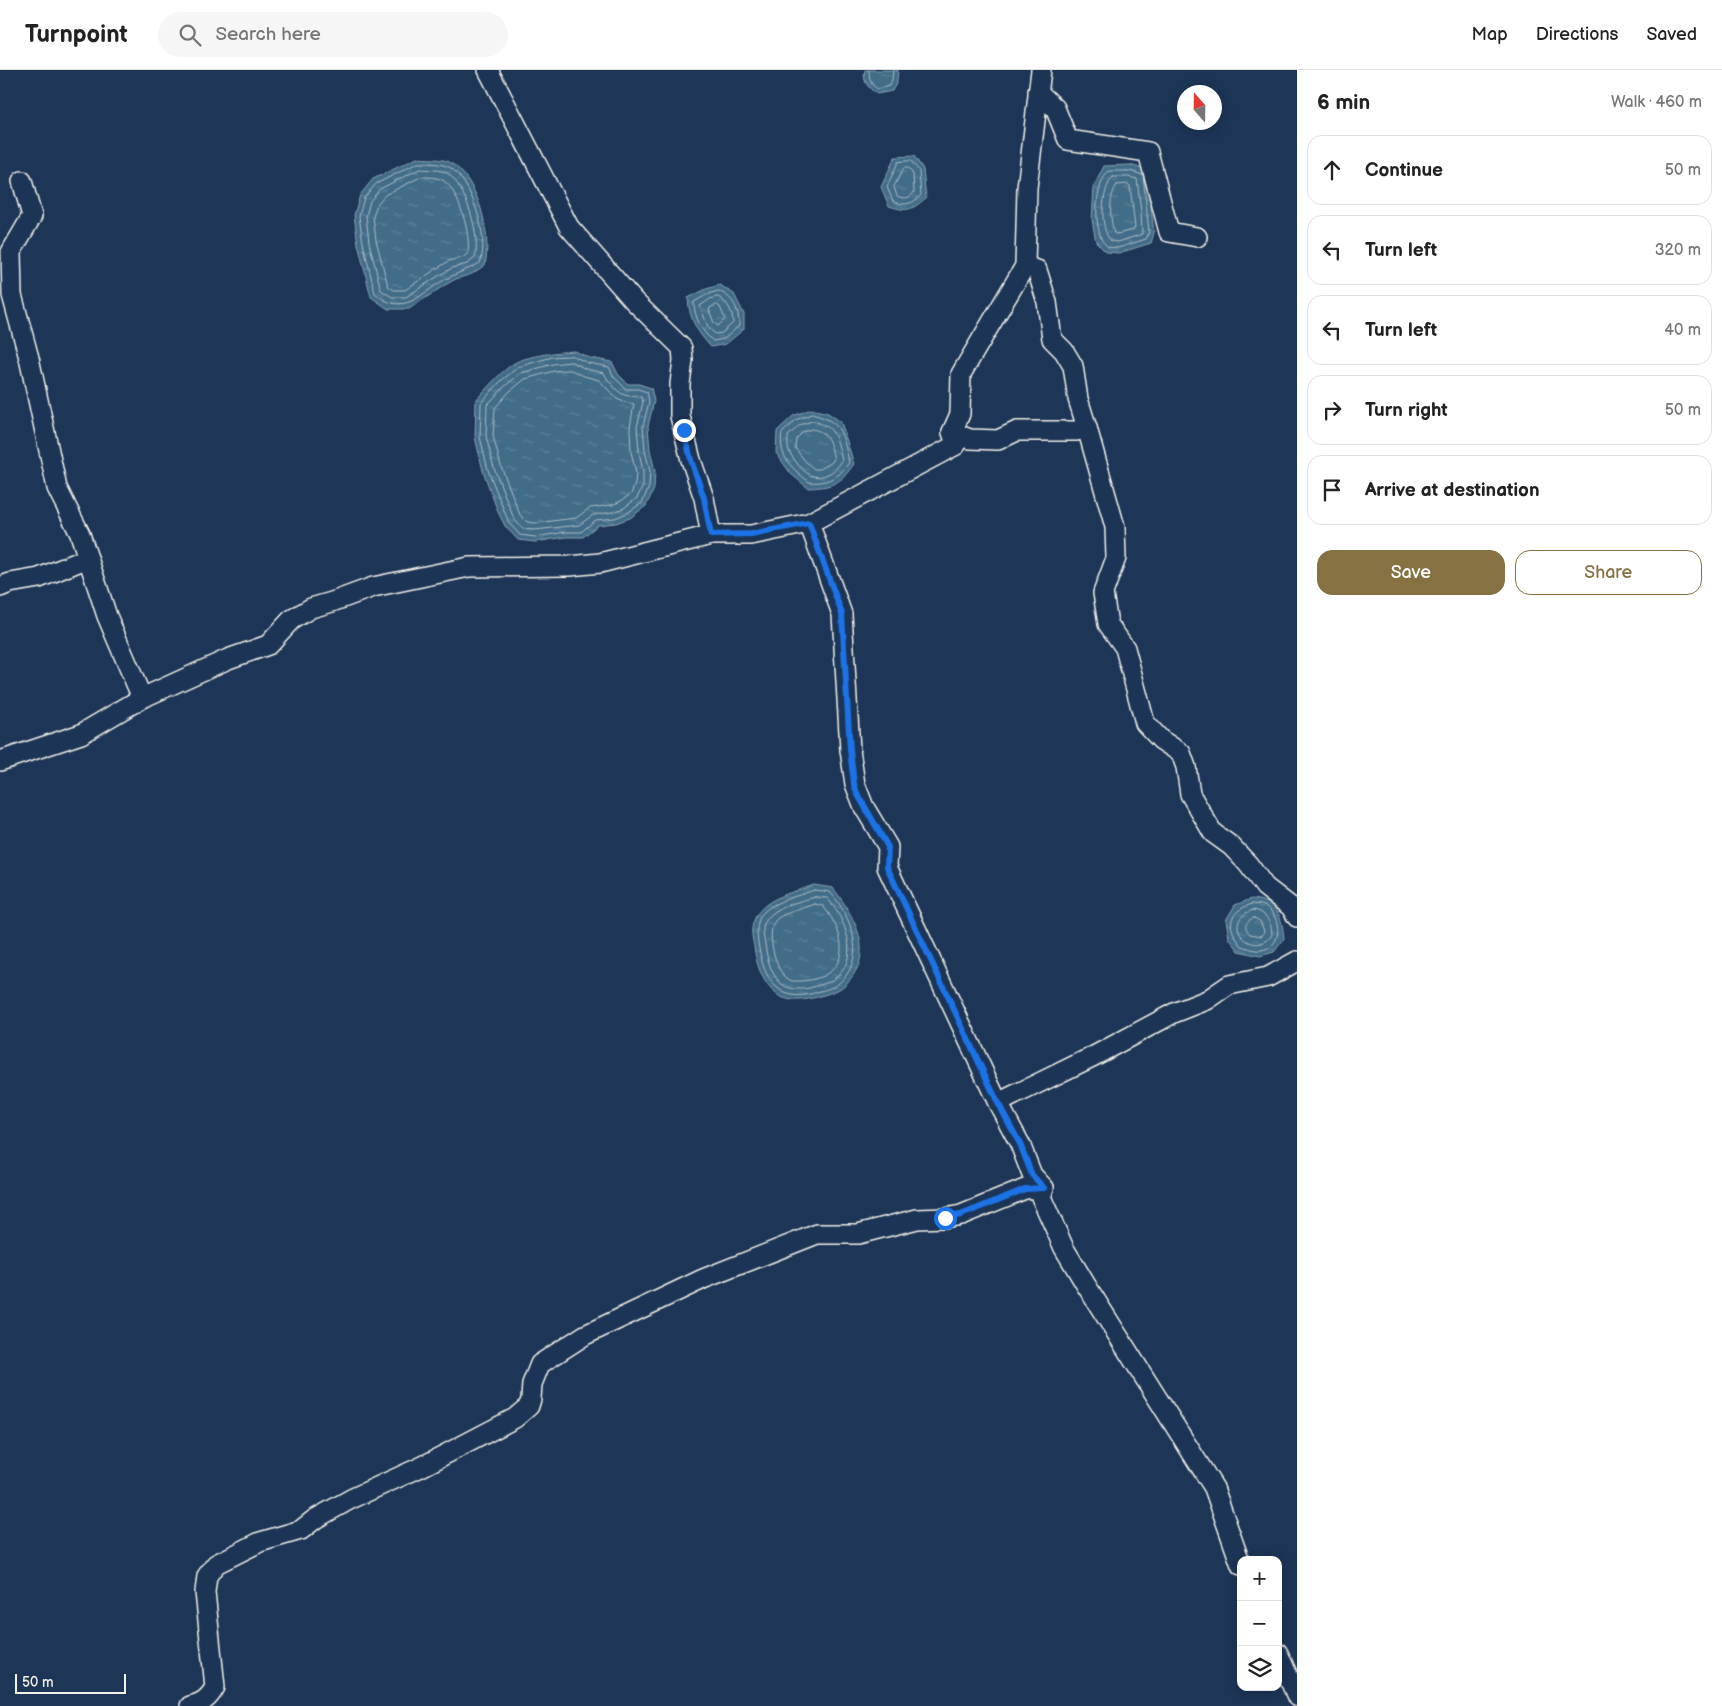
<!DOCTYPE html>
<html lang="en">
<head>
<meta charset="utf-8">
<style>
	body { margin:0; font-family:"Balsamiq Sans",sans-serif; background:#f6f6f6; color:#222 }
	.controls { position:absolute; right:15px; bottom:15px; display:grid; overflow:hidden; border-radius:10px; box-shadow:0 2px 12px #0003 }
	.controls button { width:45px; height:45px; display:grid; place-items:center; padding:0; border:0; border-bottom:1px solid #e0e0e0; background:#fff; color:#222; font:25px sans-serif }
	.compass { position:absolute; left:1177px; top:15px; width:45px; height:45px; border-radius:50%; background:#fff; box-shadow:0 2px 12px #0003; rotate:340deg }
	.scale { position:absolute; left:15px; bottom:12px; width:111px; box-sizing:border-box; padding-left:5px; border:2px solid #f4f1e8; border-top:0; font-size:14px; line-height:18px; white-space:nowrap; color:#f4f1e8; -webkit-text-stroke:4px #1d3557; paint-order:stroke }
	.stop { position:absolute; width:15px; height:15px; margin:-11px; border:4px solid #1a73e8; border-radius:50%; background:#fff }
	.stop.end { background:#1a73e8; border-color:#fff; box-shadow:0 1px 5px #0008 }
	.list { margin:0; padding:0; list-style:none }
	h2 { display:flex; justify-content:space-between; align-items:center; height:65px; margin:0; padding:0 20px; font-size:21px }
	h2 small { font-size:16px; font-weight:400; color:#767676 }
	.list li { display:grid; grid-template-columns:32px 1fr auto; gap:15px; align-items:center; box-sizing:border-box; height:70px; margin:0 10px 10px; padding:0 10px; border:1px solid #e0e0e0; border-radius:15px }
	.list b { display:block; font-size:19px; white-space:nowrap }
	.list em { font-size:16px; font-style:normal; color:#767676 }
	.actions { display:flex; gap:10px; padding:15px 20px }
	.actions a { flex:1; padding:11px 0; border:1px solid #857141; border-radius:15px; text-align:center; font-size:18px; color:#857141 }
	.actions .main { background:#857141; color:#fff }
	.icon { flex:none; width:28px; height:28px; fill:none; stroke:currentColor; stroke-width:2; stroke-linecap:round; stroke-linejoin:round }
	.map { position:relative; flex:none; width:1297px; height:1636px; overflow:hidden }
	header { display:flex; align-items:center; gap:30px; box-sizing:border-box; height:70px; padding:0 25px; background:#fff; border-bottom:1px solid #e0e0e0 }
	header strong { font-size:24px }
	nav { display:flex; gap:28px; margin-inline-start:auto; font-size:18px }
	.search { width:350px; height:45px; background:#f6f6f6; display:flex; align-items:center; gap:12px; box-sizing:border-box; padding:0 18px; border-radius:28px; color:#767676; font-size:19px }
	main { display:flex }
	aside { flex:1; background:#fff }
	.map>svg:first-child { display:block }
	.water { fill:url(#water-ripples); stroke:#89a2af }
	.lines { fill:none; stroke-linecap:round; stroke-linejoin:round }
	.shore { stroke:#adbcc2; stroke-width:1 }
	.minor-casing { stroke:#f4f1e8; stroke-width:22 }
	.minor { stroke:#1d3557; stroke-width:19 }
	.route { stroke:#1a73e8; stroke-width:6 }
</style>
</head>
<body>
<header>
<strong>Turnpoint</strong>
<div class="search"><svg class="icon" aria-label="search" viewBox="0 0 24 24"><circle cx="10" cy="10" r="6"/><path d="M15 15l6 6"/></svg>Search here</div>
<nav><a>Map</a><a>Directions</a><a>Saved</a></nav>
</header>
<main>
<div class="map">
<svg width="1297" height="1636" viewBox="0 0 1297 1636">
	<defs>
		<pattern id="water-ripples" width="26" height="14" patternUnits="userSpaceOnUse" patternTransform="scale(1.25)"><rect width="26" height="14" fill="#426d89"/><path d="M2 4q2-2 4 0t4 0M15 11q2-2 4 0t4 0" fill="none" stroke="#5e829a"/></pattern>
	</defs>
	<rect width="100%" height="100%" fill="#1d3557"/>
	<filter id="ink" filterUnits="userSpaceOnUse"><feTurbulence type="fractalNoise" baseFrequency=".02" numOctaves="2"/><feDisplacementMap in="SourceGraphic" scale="10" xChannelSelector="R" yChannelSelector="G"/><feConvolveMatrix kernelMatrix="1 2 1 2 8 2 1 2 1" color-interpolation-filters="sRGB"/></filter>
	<g filter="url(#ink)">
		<g class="water">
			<path d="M865,0h33l-1,12 -5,9 -15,3c-9,-6 -15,-13 -12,-24z"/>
			<path d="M914,86l9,13 3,29c-16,13 -18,14 -37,8l-8,-19 14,-30z"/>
			<path d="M417,88c8,1 28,0 34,5 28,17 41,72 34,102l-13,9 -16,5 -11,6 -36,24h-21l-17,-12 -13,-53 -4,-29 6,-20 13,-16z"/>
			<polygon points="1130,95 1147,100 1154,163 1151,173 1119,183 1106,182 1096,172 1092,150 1094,116 1104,96"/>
			<path d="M720,215l14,9 10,20v15l-18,15 -15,3c-14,-15 -22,-28 -23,-49l18,-9z"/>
			<path d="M574,281l16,7 22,4 6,12 10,10h11l12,4 3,13 -6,25 2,24 5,21 -1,18 -8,17 -16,12 -14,5 -18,2 -15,12h-17l-31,5 -17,-2 -13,-14 -7,-14 -15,-41 -8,-34 1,-37c11,-12 26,-30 40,-38 16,-7 41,-10 58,-11z"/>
			<path d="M811,339l17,4 13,9 13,42c-14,20 -21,23 -46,24l-17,-14 -15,-21 1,-22 16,-15z"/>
			<path d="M814,815l19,3c13,16 30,44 28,65 0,13 -10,28 -20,35 -4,3 -10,4 -14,6 -16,5 -33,10 -48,2 -16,-10 -23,-32 -25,-50 -1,-5 -3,-13 -2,-18 4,-29 39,-35 62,-43z"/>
			<path d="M1251,829c26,2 31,16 33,40l-10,13 -14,4 -21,-5 -10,-13 -3,-18 9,-15z"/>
		</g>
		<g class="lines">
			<g class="shore">
				<path d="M869,0c0,8 1,15 9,19l11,-3 3,-6 1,-10"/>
				<path d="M911,91l8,10 2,24c-9,10 -17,11 -28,6l-6,-14 11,-25z"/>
				<path d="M418,93c8,0 23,0 31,4 23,13 41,72 31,96 -12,7 -24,10 -36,17 -24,14 -41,38 -69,13l-12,-50 -4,-27 5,-18 12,-14z"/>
				<path d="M904,98h4l5,6 1,18c-4,7 -10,7 -17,4l-3,-9z"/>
				<path d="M420,99c8,1 20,0 27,4 19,12 34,64 28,85l-8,6 -15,4 -12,7 -34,22h-14l-11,-7 -12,-48 -3,-26 4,-15 10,-12z"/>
				<path d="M1109,101h21l13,4 6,57 -3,7 -28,9 -10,-1c-3,-3 -6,-6 -7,-9 -7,-18 -6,-54 8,-67z"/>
				<path d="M421,107c7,0 17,0 23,4 15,10 27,54 24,72l-4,4 -15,4 -13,8 -31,21h-11l-6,-4 -12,-46 -3,-23 4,-13 8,-9z"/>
				<path d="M1113,107h16l8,2 4,32 1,23 -24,8 -7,-1c-12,-12 -10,-52 2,-64z"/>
				<path d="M1117,115l11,-1 2,2 5,41 -2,3 -16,4 -3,-1c-4,-14 -6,-36 3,-48z"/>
				<path d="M719,221c15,7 20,18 20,35l-15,13 -11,2c-11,-9 -19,-24 -19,-39l14,-8z"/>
				<path d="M718,227c10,5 15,15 15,26l-11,10 -7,1 -7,-7 -8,-21 10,-7z"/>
				<polygon points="717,235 720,237 725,249 718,256 714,253 709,240 710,238"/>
				<polygon points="573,286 588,293 609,297 614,307 626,319 638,319 647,322 649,332 643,356 645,381 650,401 649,417 642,433 627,443 615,448 596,450 581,462 566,462 535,467 520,465 509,453 488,400 480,367 481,333 500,312 518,297 552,287"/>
				<path d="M572,292l14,7 18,4c5,9 14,22 25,23 5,0 8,-2 12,1l2,5 -6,25 2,24 4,21v14l-6,12 -13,10 -11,4 -20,3 -14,10 -44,5 -12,-1 -9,-10 -20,-51 -8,-32 1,-31 17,-18 17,-14 32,-9z"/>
				<polygon points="571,300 584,306 599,310 617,329 624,332 634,334 630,357 631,382 636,403 635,414 631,424 621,431 612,435 590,438 576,448 535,453 527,452 520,445 501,396 493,366 495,338 509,322 525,309 554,301"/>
				<path d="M812,344c31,8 30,19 37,48 -8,15 -23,22 -40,20 -17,-14 -31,-25 -27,-49l14,-13z"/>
				<path d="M813,351c24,6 23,17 29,39 -4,10 -18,19 -29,16 -8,-1 -21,-18 -24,-25 -2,-4 -1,-11 -1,-15l12,-11z"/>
				<path d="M812,359c17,3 18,14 22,30l-3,4 -11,6h-6l-9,-8 -10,-13 1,-9 7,-7z"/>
				<path d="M814,820l16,2c22,25 38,67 8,92 -5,4 -14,6 -21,8 -11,4 -27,6 -37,-2 -15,-10 -19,-30 -22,-47 -1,-9 -2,-18 2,-26 8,-15 39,-21 54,-27z"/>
				<path d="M815,827l12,1c18,20 35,61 7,81 -5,4 -15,6 -21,8 -9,3 -22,3 -30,-2 -12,-9 -16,-26 -18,-41 -1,-4 -2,-10 -2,-15 2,-21 35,-27 52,-32z"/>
				<path d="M815,834l8,2c31,38 23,77 -31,75 -5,-2 -9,-6 -12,-11 -6,-11 -15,-43 -2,-52 9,-6 27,-10 37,-14z"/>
				<path d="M1252,834c7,0 13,1 18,6 12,13 11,38 -9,40 -5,1 -13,-2 -19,-4 -16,-19 -15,-34 10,-42z"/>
				<path d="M1253,840c13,1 19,13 19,25 -18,26 -55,-13 -19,-25z"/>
				<path d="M1254,848l6,3 4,10 -2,5 -12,-2c-7,-7 -5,-13 4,-16z"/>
			</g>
			<defs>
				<g id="minor">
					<polyline points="488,0 569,157 634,231 682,278 683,290 680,314 680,346 691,390 704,428 711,465"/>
					<polyline points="1038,22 1055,38 1068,70 1148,82 1169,162 1197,167"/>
					<polyline points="22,111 32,146 11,182 12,225 29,288 57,418 80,464 107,546 142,628"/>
					<polyline points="1087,358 1115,457 1116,488 1103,523 1108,554 1125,578 1145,653 1161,670 1181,683 1186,697 1190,724 1213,763 1231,776 1248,794 1265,817 1291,837 1297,847"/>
					<polyline points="952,362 970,369 998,370 1017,361 1077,361 1087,358 1078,329 1073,296 1064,281 1052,269 1047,232 1037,200 1025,196"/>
					<polyline points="809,453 842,544 850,680 855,714 864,737 888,777 887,797 998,1033 1020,1074 1032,1105 1044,1118 1041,1127 1064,1178 1086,1215 1214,1418 1241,1495"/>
					<polyline points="0,517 10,513 39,508 88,488"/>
					<polyline points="0,691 81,664 142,628 228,589 268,575 291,550 311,538 332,532 373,517 469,497 570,496 600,493 711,465 751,465 809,453 956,375 952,362 960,344 961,304 1025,196 1027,118 1041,0"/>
					<polyline points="998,1033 1094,986 1174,943 1207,930 1229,915 1268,907 1297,891"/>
					<polyline points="1278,1583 1297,1627"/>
					<path d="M190,1636c13,-3 19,-8 25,-19l-10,-95 2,-16 9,-12 44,-22 41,-12 14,-11 36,-20 72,-33 92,-48 14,-12 2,-7 1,-15 8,-20 45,-29 118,-56 114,-45h41l59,-15 28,-1 16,-3 64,-26 19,-1"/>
				</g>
			</defs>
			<use href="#minor" class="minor-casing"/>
			<use href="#minor" class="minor"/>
		</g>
	</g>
	<g class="lines" filter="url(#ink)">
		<polyline class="route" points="684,360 691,390 704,428 711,465 751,464 809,453 842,544 850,680 854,714 857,723 888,777 887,797 998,1033 1020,1074 1032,1105 1044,1118 1025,1119 961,1145 945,1148"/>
	</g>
</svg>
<div class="controls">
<button>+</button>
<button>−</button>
<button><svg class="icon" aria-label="layers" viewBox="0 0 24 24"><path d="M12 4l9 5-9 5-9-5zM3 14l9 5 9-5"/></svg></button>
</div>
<svg class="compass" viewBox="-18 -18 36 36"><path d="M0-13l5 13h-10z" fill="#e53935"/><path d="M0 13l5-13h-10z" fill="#767676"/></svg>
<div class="scale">50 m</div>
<div class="stop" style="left:945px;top:1148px"></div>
<div class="stop end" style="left:684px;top:360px"></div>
</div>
<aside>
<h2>6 min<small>Walk · 460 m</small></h2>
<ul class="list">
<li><svg class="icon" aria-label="ahead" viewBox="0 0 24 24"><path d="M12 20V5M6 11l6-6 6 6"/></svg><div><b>Continue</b></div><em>50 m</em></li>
<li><svg class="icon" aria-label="left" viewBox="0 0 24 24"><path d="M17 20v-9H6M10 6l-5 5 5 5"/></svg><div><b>Turn left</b></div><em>320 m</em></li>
<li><svg class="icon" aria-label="left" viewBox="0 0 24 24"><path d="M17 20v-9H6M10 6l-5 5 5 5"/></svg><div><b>Turn left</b></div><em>40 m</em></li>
<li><svg class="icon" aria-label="right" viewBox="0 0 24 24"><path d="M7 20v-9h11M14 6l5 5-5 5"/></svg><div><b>Turn right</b></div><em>50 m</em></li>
<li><svg class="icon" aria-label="arrive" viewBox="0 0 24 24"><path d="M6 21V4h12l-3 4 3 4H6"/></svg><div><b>Arrive at destination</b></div></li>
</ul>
<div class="actions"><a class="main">Save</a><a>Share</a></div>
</aside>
</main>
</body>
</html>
